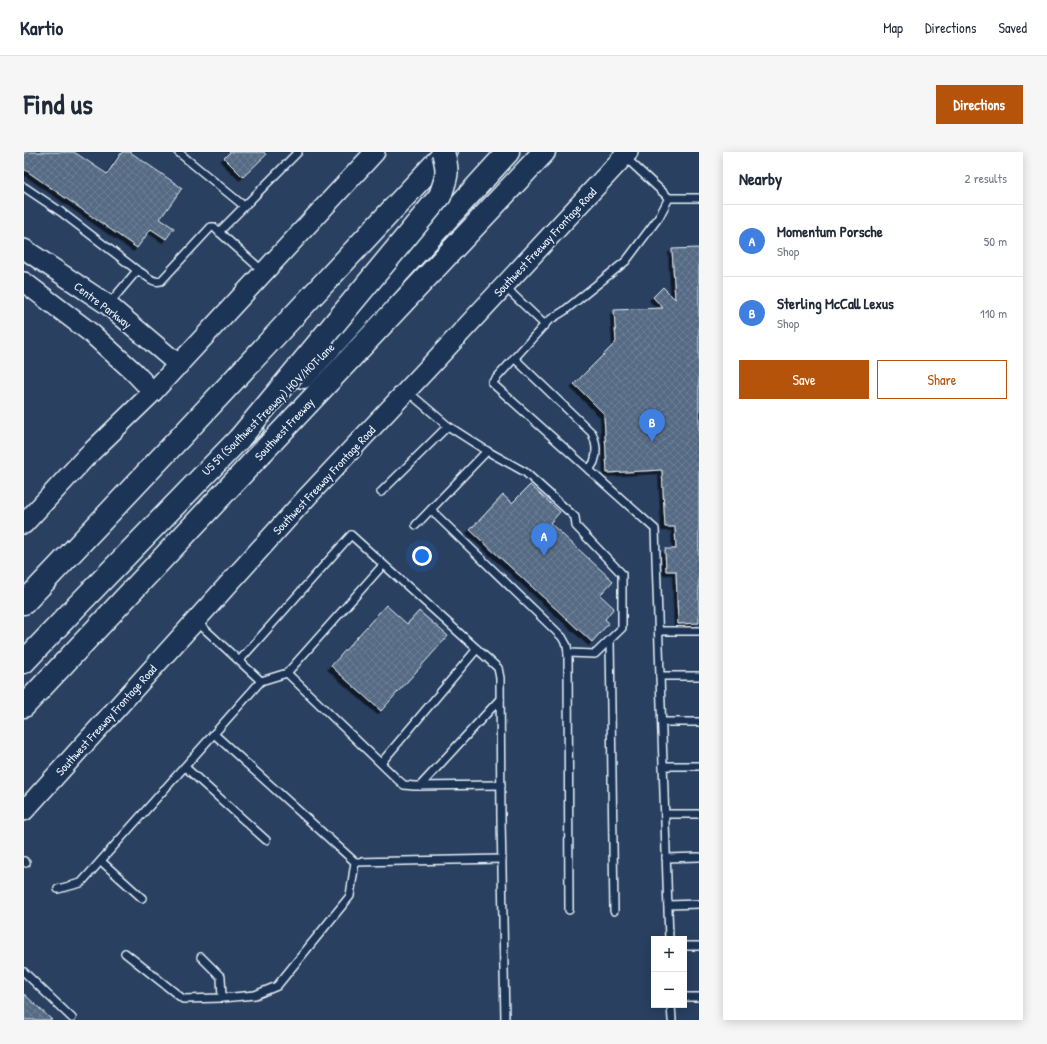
<!DOCTYPE html>
<html lang="en">
<head>
<meta charset="utf-8">
<style>
	body { margin:0; font-family:"Patrick Hand",sans-serif; background:#f6f6f7; color:#1f2937 }
	.controls { position:absolute; right:12px; bottom:12px; display:grid; overflow:hidden; border-radius:0px; box-shadow:0 2px 10px #0003 }
	.controls button { width:36px; height:36px; display:grid; place-items:center; padding:0; border:0; border-bottom:1px solid #e0e1e3; background:#fff; color:#1f2937; font:20px sans-serif }
	.you { position:absolute; left:398px; top:404px; width:14px; height:14px; margin:-10px; border:3px solid #fff; border-radius:50%; background:#1a73e8; box-shadow:0 0 0 6px #1a73e833 }
	.badge { display:grid; place-items:center; width:26px; height:26px; border-radius:50%; background:#b45309; color:#fff; font-size:13px; font-weight:700 }
	.pin { position:absolute; translate:-50% -33px; filter:drop-shadow(0 1px 2px #0008) }
	.pin::after { content:''; position:absolute; top:21px; width:14px; height:12px; background:inherit; clip-path:polygon(0 0,100% 0,50% 100%) }
	.list { margin:0; padding:0; list-style:none }
	h2 { display:flex; justify-content:space-between; align-items:center; height:52px; margin:0; padding:0 16px; font-size:17px }
	h2 small { font-size:13px; font-weight:400; color:#747a83 }
	.list li { display:grid; grid-template-columns:26px 1fr auto; gap:12px; align-items:center; box-sizing:border-box; height:72px; padding:0 16px; border-top:1px solid #e0e1e3 }
	.list b { display:block; font-size:15px; white-space:nowrap }
	.list p { margin:0; font-size:13px; white-space:nowrap; color:#747a83 }
	.list em { font-size:13px; font-style:normal; color:#747a83 }
	.actions { display:flex; gap:8px; padding:12px 16px }
	.actions a { flex:1; padding:9px 0; border:1px solid #b45309; border-radius:0px; text-align:center; font-size:14px; color:#b45309 }
	.actions .main { background:#b45309; color:#fff }
	.map { position:relative; flex:none; width:675px; height:868px; overflow:hidden; border-radius:0px }
	header { display:flex; align-items:center; gap:24px; box-sizing:border-box; height:56px; padding:0 20px; background:#fff; border-bottom:1px solid #e0e1e3 }
	header strong { font-size:19px }
	nav { display:flex; gap:22px; margin-inline-start:auto; font-size:14px }
	.intro { display:flex; align-items:center; justify-content:space-between; box-sizing:border-box; height:96px; padding:0 24px }
	h1 { margin:0; font-size:28px }
	.button { padding:10px 18px; border-radius:0px; background:#b45309; color:#fff; font-size:14px; font-weight:700 }
	main { display:flex; gap:24px; padding:0 24px }
	aside { flex:1; background:#fff; border-radius:0px; box-shadow:0 2px 10px #0003 }
	.map>svg:first-child { display:block }
	.building { fill:url(#building-cross-hatch); stroke:#e8f1f8; filter:url(#shadow) }
	.lines { fill:none; stroke-linecap:round; stroke-linejoin:round }
	.lane-casing { stroke:#e8f1f8; stroke-width:10 }
	.secondary-casing { stroke:#e8f1f8; stroke-width:22 }
	.highway-casing { stroke:#e8f1f8; stroke-width:25 }
	.lane { stroke:#1d3557; stroke-width:7 }
	.secondary { stroke:#1d3557; stroke-width:19 }
	.highway { stroke:#1d3557; stroke-width:22 }
	.highway-bridge-casing { stroke:#e8f1f8; stroke-width:25; stroke-linecap:butt }
	.highway-bridge { stroke:#1d3557; stroke-width:22 }
	.labels { text-anchor:middle; dominant-baseline:central; stroke-width:3.5; stroke-linejoin:round; paint-order:stroke }
	.street-label { font-size:12px; fill:#e8f1f8; stroke:#1d3557 }
</style>
</head>
<body>
<header>
<strong>Kartio</strong>
<nav><a>Map</a><a>Directions</a><a>Saved</a></nav>
</header>
<div class="intro"><h1>Find us</h1><a class="button">Directions</a></div>
<main>
<div class="map">
<svg width="675" height="868" viewBox="0 0 675 868">
	<defs>
		<pattern id="building-cross-hatch" width="8" height="8" patternUnits="userSpaceOnUse"><rect width="8" height="8" fill="#556a83"/><path d="M0 0l8 8M0 8l8-8" fill="none" stroke="#6d8095"/></pattern>
		<filter id="shadow"><feDropShadow dx="-3.5" dy="3.5" stdDeviation="0" flood-color="#0009"/></filter>
	</defs>
	<rect width="100%" height="100%" fill="#294061"/>
	<filter id="ink" filterUnits="userSpaceOnUse"><feTurbulence type="fractalNoise" baseFrequency=".025" numOctaves="2"/><feDisplacementMap in="SourceGraphic" scale="8" xChannelSelector="R" yChannelSelector="G"/><feConvolveMatrix kernelMatrix="1 2 1 2 8 2 1 2 1" color-interpolation-filters="sRGB"/></filter>
	<g filter="url(#ink)">
		<g class="building">
			<polygon points="0,0 50,0 83,22 98,0 106,0 158,36 136,67 150,76 142,87 127,77 113,96 0,17"/>
			<polygon points="206,0 240,0 242,3 219,25 200,6"/>
			<polygon points="675,96 675,471 654,472 652,419 642,419 641,397 652,397 651,375 641,375 638,318 583,321 580,262 550,232 592,190 590,158 639,156 629,145 639,135 651,147 648,97"/>
			<polygon points="506,333 536,360 526,371 589,429 576,443 590,456 581,467 585,471 568,490 446,378 479,343 488,351"/>
			<polygon points="362,453 383,472 395,459 424,484 357,559 307,514"/>
			<polygon points="0,842 28,868 0,868"/>
		</g>
		<g class="lines">
			<defs>
				<g id="lane">
					<polyline points="154,0 220,54"/>
					<polyline points="600,4 645,46 675,46"/>
					<polyline points="0,35 37,60 114,119"/>
					<polyline points="195,80 274,0"/>
					<polyline points="480,134 521,173"/>
					<path d="M84,153l27,-32 3,-2c8,3 14,13 23,10l50,-54h3l5,5 45,40"/>
					<path d="M490,206l78,75c4,9 6,19 2,29 -1,2 -3,5 -5,8"/>
					<polyline points="383,239 424,274 463,299 501,320 551,365 552,374 598,422 598,476 571,502 544,501"/>
					<polyline points="357,340 424,274"/>
					<polyline points="407,358 538,485 543,494 544,501 545,758"/>
					<polyline points="392,373 463,299"/>
					<polyline points="172,469 237,529 263,521 359,413"/>
					<polyline points="635,479 675,479"/>
					<polyline points="586,489 590,759"/>
					<polyline points="216,508 327,383 474,516 476,526 477,667 481,868"/>
					<polyline points="263,521 373,627 380,633 390,634 477,633"/>
					<polyline points="636,524 675,524"/>
					<polyline points="638,570 675,570"/>
					<polyline points="357,611 453,497"/>
					<polyline points="639,614 675,614"/>
					<polyline points="161,615 242,688"/>
					<polyline points="396,634 476,547"/>
					<polyline points="641,662 675,662"/>
					<polyline points="642,706 675,705"/>
					<polyline points="0,709 2,711"/>
					<polyline points="77,709 118,746"/>
					<polyline points="331,710 478,707"/>
					<polyline points="34,737 57,731 237,529"/>
					<polyline points="644,753 675,752"/>
					<polyline points="645,787 631,377 468,231 524,169 540,159 602,109 635,65 645,46"/>
					<polyline points="660,794 675,794"/>
					<polyline points="101,801 159,847 198,846 231,843 253,834 326,744 331,710 190,582"/>
					<polyline points="177,805 197,825 198,846"/>
					<polyline points="0,820 48,866"/>
					<polyline points="660,845 675,845"/>
					<polyline points="647,853 648,868"/>
				</g>
				<g id="secondary">
					<polyline points="0,97 84,153 155,213"/>
					<polyline points="0,130 67,181 110,220 129,240"/>
					<polyline points="0,372 61,306 129,240 351,0"/>
					<polyline points="0,659 283,345 405,215 604,0"/>
				</g>
				<g id="highway">
					<polyline points="279,225 484,0"/>
					<polyline points="0,451 168,273 422,0"/>
					<polyline points="0,510 53,454 215,287 229,274"/>
					<polyline points="0,554 520,0"/>
				</g>
			</defs>
			<use href="#lane" class="lane-casing"/>
			<use href="#secondary" class="secondary-casing"/>
			<use href="#highway" class="highway-casing"/>
			<use href="#lane" class="lane"/>
			<use href="#secondary" class="secondary"/>
			<use href="#highway" class="highway"/>
			<defs>
				<path id="highway-bridge" d="M215,287l201,-243c7,-20 9,-23 3,-44"/>
			</defs>
			<use href="#highway-bridge" class="highway-bridge-casing"/>
			<use href="#highway-bridge" class="highway-bridge"/>
		</g>
	</g>
	<g class="labels">
		<g class="street-label">
			<text transform="translate(521 90) rotate(-47)">Southwest Freeway Frontage Road</text>
			<text transform="translate(79 153) rotate(37)">Centre Parkway</text>
			<text transform="translate(244 257) rotate(-45)">US 59 (Southwest Freeway) HOV/HOT lane</text>
			<text transform="translate(260 277) rotate(-47)">Southwest Freeway</text>
			<text transform="translate(300 328) rotate(-47)">Southwest Freeway Frontage Road</text>
			<text transform="translate(82 568) rotate(-48)">Southwest Freeway Frontage Road</text>
		</g>
	</g>
</svg>
<div class="controls">
<button>+</button>
<button>−</button>
</div>
<div class="you"></div>
<div class="pin badge" style="left:520px;top:404px;background:#3f7fe0">A</div>
<div class="pin badge" style="left:628px;top:290px;background:#3f7fe0">B</div>
</div>
<aside>
<h2>Nearby<small>2 results</small></h2>
<ul class="list">
<li><span class="badge" style="background:#3f7fe0">A</span><div><b>Momentum Porsche</b><p>Shop</p></div><em>50 m</em></li>
<li><span class="badge" style="background:#3f7fe0">B</span><div><b>Sterling McCall Lexus</b><p>Shop</p></div><em>110 m</em></li>
</ul>
<div class="actions"><a class="main">Save</a><a>Share</a></div>
</aside>
</main>
</body>
</html>
